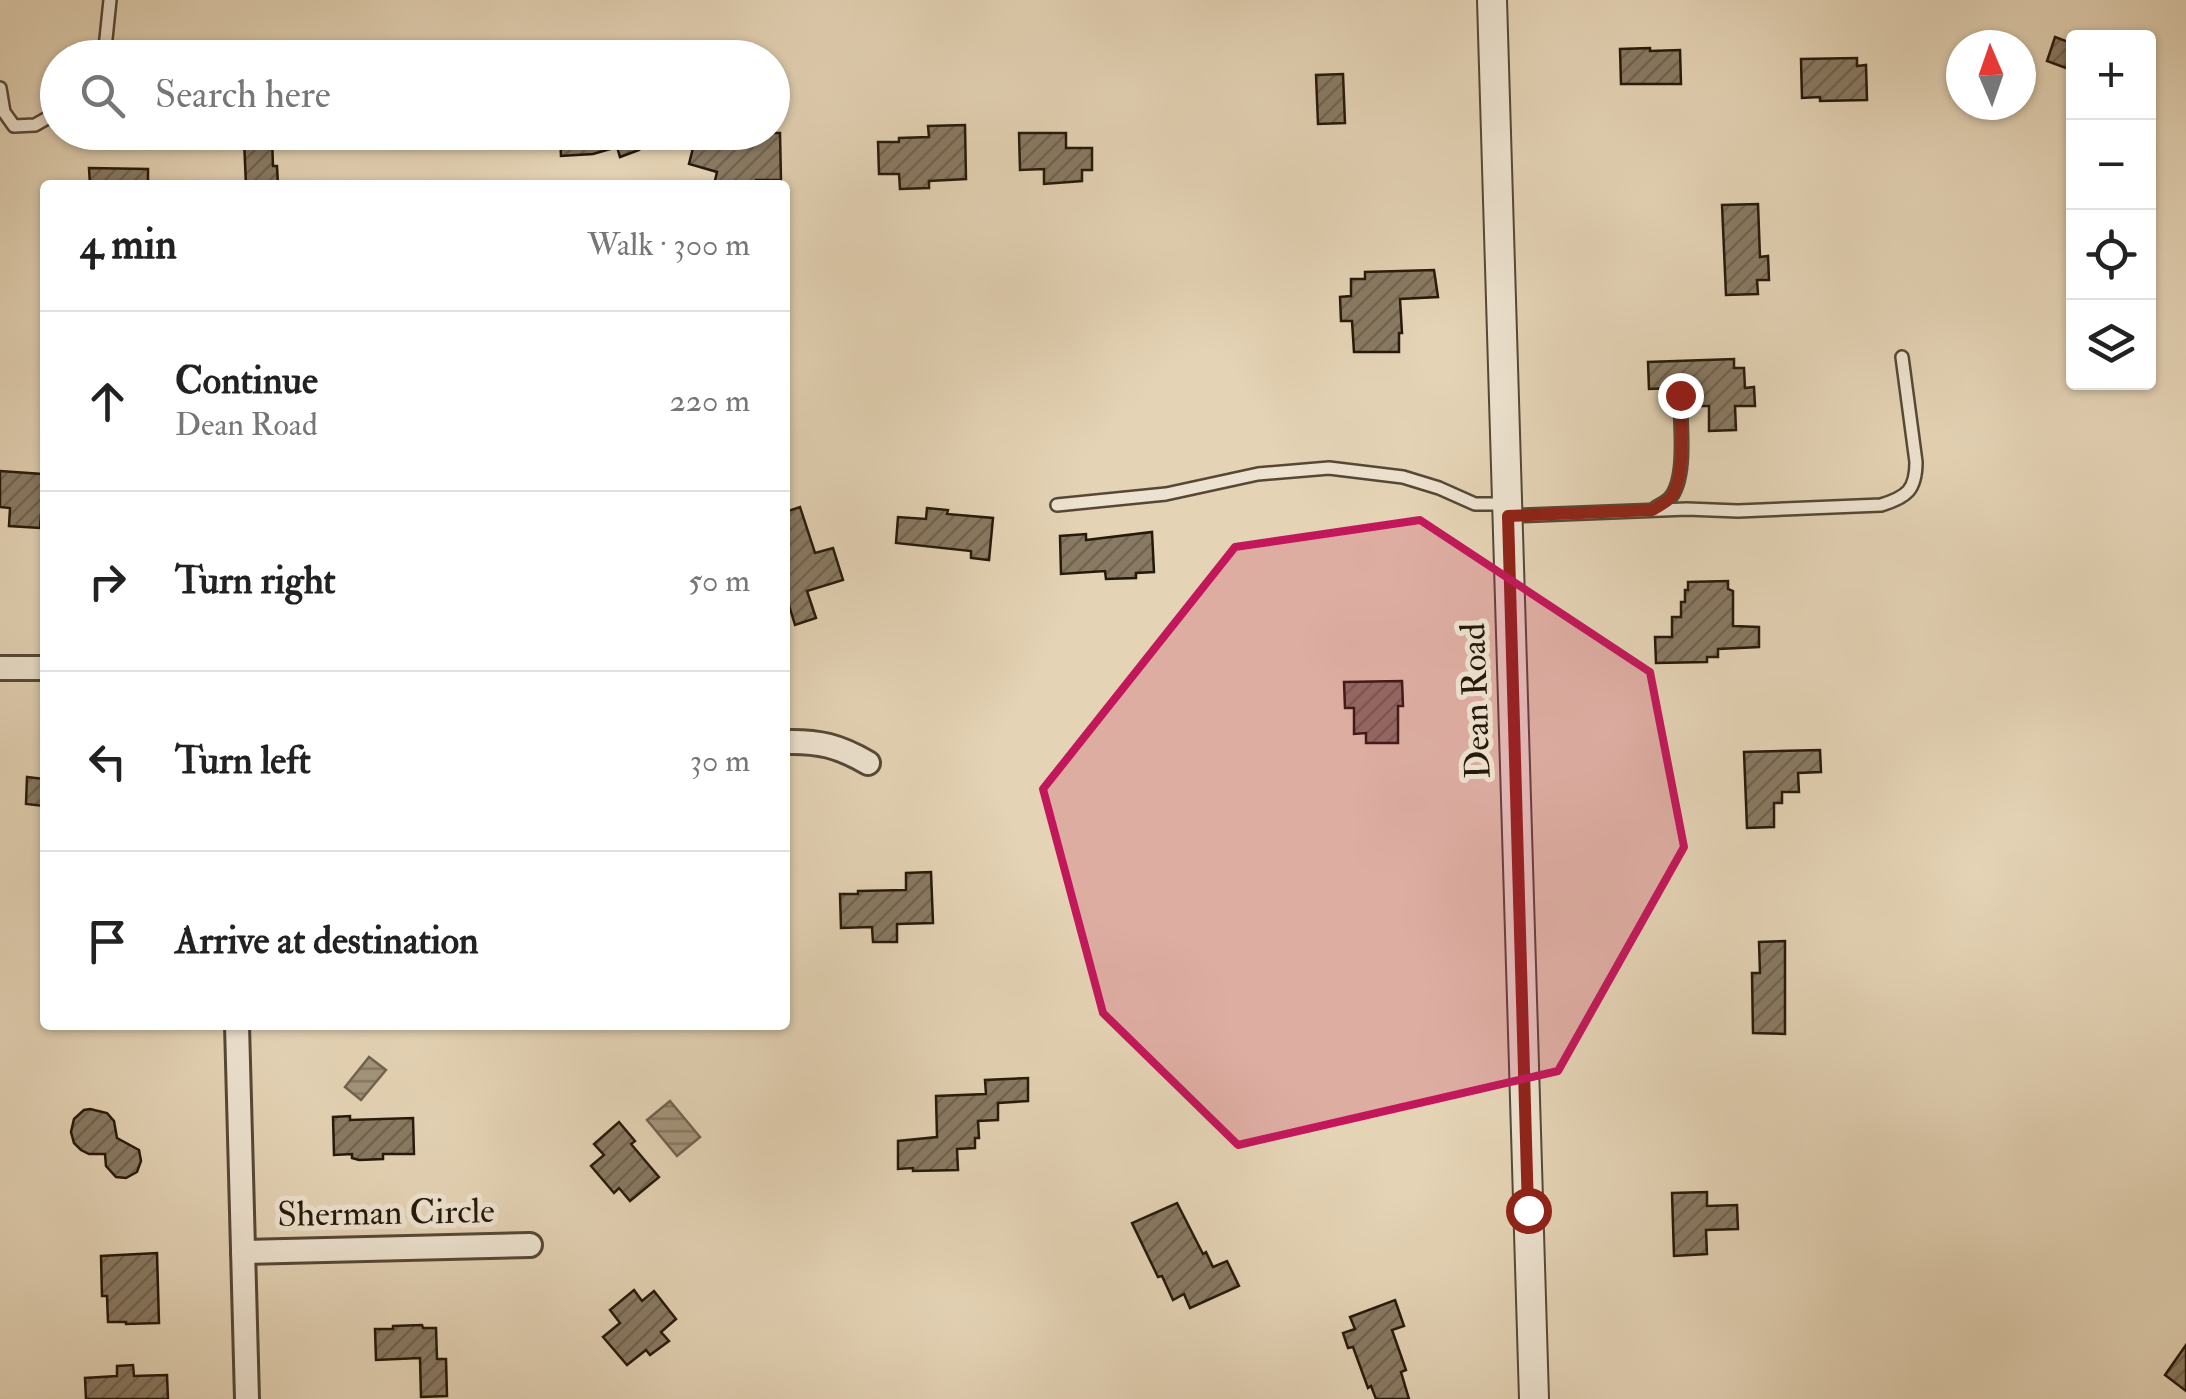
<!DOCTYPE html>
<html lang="en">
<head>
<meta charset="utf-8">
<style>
	body { margin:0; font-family:"IM FELL Double Pica",serif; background:#f2f2f2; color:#222 }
	.controls { position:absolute; right:30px; top:30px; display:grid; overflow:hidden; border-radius:10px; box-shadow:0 2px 8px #0004 }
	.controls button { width:90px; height:90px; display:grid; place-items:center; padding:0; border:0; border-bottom:2px solid #e0e0e0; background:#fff; color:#222; font:50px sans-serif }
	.compass { position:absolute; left:1946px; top:30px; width:90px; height:90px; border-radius:50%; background:#fff; box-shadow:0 2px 8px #0004; rotate:358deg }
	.stop { position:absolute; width:30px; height:30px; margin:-22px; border:8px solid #8f2418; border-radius:50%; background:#fff }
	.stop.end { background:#8f2418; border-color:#fff; box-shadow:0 2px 10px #0008 }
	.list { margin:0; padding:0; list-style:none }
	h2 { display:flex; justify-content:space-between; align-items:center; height:130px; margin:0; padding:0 40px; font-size:42px }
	h2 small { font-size:32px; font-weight:400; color:#767676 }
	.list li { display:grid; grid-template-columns:65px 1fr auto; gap:30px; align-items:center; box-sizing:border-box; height:180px; padding:0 40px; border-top:2px solid #e0e0e0 }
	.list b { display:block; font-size:38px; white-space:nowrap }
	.list p { margin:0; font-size:32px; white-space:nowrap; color:#767676 }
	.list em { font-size:32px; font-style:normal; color:#767676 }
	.icon { flex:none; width:55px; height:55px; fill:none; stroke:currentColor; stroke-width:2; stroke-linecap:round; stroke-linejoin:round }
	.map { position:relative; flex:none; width:2186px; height:1399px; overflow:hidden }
	.search { position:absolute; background:#fff; box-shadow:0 2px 8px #0004; left:40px; top:40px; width:750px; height:110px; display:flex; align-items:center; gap:25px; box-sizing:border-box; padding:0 35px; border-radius:55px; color:#767676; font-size:38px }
	.panel { position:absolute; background:#fff; box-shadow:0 2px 8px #0004; left:40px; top:180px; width:750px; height:850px; border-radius:10px }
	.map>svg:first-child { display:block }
	.water { fill:url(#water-rules); stroke:#71634e; stroke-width:2.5 }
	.building { fill:url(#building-hatch); stroke:#26190a; stroke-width:2.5 }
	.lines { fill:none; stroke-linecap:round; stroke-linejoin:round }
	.service-casing { stroke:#564835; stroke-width:16 }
	.minor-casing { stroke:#564835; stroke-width:28 }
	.tertiary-casing { stroke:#564835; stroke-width:32 }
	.service { stroke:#ede2cf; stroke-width:11 }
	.minor { stroke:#ede2cf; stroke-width:22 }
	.tertiary { stroke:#ede2cf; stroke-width:28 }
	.route { stroke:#8f2418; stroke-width:12 }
	.marked { fill:#c2185b; fill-opacity:0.2; stroke:#c2185b; stroke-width:8; stroke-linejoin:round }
	.labels { text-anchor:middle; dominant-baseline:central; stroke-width:10; stroke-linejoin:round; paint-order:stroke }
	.street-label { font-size:35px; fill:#26190a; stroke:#ede2cf }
</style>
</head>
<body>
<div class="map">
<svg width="2186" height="1399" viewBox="0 0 2186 1399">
	<defs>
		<pattern id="water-rules" width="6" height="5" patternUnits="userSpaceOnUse" patternTransform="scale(2.5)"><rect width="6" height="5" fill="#a3947b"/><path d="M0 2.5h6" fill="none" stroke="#857863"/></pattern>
		<pattern id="building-hatch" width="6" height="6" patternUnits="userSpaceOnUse" patternTransform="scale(2.5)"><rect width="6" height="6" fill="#897a63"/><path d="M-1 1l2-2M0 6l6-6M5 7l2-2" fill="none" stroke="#706350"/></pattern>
	</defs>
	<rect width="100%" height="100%" fill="#e4d3b5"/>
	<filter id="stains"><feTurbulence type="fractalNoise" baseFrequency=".002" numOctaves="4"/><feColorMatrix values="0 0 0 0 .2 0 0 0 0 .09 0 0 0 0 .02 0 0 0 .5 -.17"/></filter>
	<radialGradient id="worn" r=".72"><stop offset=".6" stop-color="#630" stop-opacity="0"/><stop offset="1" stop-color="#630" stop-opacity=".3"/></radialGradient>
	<g class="water">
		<polygon points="369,1057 386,1070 361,1100 345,1087"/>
		<polygon points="670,1101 700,1137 677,1156 647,1120"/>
	</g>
	<g class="building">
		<polygon points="2055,37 2074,44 2074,71 2047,61"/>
		<polygon points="1650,48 1650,51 1680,50 1681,84 1621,84 1620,49"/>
		<polygon points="1857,58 1857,66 1866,65 1867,100 1820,101 1820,97 1802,98 1801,59"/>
		<polygon points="1343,74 1345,123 1318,124 1316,75"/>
		<polygon points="965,125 966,179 929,181 929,188 900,189 899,174 879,174 878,142 899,142 899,138 929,137 928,126"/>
		<polygon points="560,132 651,132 651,136 636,141 639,150 620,157 617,147 593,154 561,156"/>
		<polygon points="697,132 731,140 758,140 758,133 780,133 781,180 756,180 756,183 714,185 717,172 689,164"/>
		<polygon points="1019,133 1066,133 1066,148 1092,148 1092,170 1082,170 1082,181 1044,184 1044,169 1020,170"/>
		<polygon points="272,138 273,166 277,166 278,185 246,185 244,140"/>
		<polygon points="89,168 148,169 148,185 90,185"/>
		<polygon points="1758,204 1760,257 1768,256 1769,280 1757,280 1758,294 1726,295 1722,205"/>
		<polygon points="1434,270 1438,297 1400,299 1402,333 1399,333 1399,352 1354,352 1352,321 1341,321 1340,297 1351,296 1351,279 1365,279 1365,272"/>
		<polygon points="1734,359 1734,368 1744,368 1745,388 1754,387 1755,406 1735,406 1736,430 1709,431 1709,406 1700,406 1699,387 1679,386 1674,388 1649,389 1648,362"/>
		<polygon points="0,471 42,474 42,478 44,478 40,528 9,526 10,508 0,507"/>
		<polygon points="800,507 815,553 833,548 843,580 807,591 816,618 795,625 785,592 785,512"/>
		<polygon points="927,508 948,510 947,514 993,518 989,560 971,558 971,551 896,543 898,517 926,519"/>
		<polygon points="1152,532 1154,572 1136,573 1136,578 1106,579 1105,571 1061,574 1060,536 1086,534 1086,540"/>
		<polygon points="1728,581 1728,589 1733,591 1733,626 1759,627 1759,647 1718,649 1718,657 1707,657 1707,662 1656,663 1655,637 1672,637 1672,617 1681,617 1681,602 1685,602 1685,590 1688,590 1688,582"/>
		<polygon points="1402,681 1403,706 1398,706 1398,743 1366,743 1366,733 1354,734 1354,708 1345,708 1344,682"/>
		<polygon points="1820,750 1821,772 1798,773 1799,792 1782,792 1782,803 1774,803 1774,827 1747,828 1744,752"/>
		<polygon points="27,777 45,779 45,806 26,804"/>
		<polygon points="931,872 933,923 897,924 897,942 873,942 872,927 841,928 840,894 858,894 858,891 906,890 906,873"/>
		<polygon points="1785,941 1785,1034 1753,1033 1752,973 1760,973 1759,942"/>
		<polygon points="1028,1078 1028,1101 998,1103 998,1120 978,1121 979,1138 975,1138 975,1148 957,1149 958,1170 913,1171 913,1168 898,1169 898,1141 937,1137 936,1096 986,1094 985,1080"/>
		<polygon points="90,1109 107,1113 114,1121 117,1138 139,1150 141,1161 137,1172 126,1178 116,1177 106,1166 105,1154 89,1154 81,1150 74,1143 71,1132 74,1119 84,1110"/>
		<polygon points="350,1116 350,1120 413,1118 414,1154 383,1154 383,1159 359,1160 352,1158 352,1154 334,1155 333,1117"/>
		<polygon points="619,1122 635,1141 631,1144 659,1177 630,1201 619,1188 614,1193 591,1166 604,1155 594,1144"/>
		<polygon points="1707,1192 1707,1206 1737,1205 1738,1229 1706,1230 1707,1254 1674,1256 1672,1193"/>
		<polygon points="1177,1203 1203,1254 1206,1252 1213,1267 1227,1261 1239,1286 1190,1308 1184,1294 1173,1300 1162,1276 1158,1277 1132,1223"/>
		<polygon points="157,1253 159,1323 126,1324 126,1322 108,1322 107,1296 102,1296 101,1256"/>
		<polygon points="634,1290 642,1301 654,1291 676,1319 661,1332 669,1341 650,1355 646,1350 627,1365 603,1337 620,1323 610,1310"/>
		<polygon points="1395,1300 1404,1326 1392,1330 1406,1370 1401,1372 1409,1399 1376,1399 1371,1386 1368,1388 1353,1347 1348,1348 1343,1333 1355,1329 1350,1317"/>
		<polygon points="422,1325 423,1328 436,1328 437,1359 446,1359 447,1396 421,1397 420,1358 376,1360 375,1329 393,1329 393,1326"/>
		<polygon points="2186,1345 2186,1391 2165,1375"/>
		<polygon points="133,1365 134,1376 167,1375 168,1399 86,1399 85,1378 117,1376 117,1366"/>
	</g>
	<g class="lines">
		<defs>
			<g id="service">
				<polyline points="104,58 110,0"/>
				<polyline points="0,88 4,112 14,126 35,125 58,112"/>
				<polyline points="1057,505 1166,494 1258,474 1329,468 1403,477 1439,488 1475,504 1507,504"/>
				<path d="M1655,508c5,-3 10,-5 14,-9 19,-19 11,-78 11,-104"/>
				<path d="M1508,516l179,-7 51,2 143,-6c26,-8 35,-15 35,-43l-14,-105"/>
			</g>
			<g id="minor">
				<polyline points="0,668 45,668"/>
				<path d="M785,742c34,-1 54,4 83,21"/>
				<polyline points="237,1025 247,1399"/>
				<polyline points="243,1252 530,1245"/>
			</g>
			<polyline id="tertiary" points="1492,0 1534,1399"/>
		</defs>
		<use href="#service" class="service-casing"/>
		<use href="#minor" class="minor-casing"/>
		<use href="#tertiary" class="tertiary-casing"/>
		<use href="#service" class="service"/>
		<use href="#minor" class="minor"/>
		<use href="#tertiary" class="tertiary"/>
	</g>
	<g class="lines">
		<path class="route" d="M1528,1210l-20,-694 144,-6c5,-3 15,-8 19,-13 16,-21 9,-76 9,-102"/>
	</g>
	<path class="marked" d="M1420,520l230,152 34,175 -126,224 -320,74 -135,-132 -60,-224 192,-242z"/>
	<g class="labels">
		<g class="street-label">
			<text transform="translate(1476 701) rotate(-92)">Dean Road</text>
			<text transform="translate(386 1213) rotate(-1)">Sherman Circle</text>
		</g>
	</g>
	<rect width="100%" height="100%" filter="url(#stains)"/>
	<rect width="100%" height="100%" fill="url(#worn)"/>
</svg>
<div class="controls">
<button>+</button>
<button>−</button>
<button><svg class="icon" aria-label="locate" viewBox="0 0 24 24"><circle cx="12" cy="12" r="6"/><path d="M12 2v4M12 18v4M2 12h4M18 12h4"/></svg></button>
<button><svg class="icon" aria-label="layers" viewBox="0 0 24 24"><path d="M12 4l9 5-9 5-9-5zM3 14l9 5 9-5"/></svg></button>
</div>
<svg class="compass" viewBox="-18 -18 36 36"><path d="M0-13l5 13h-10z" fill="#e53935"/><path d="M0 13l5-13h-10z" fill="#767676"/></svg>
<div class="stop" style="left:1528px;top:1210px"></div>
<div class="stop end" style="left:1680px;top:395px"></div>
<div class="search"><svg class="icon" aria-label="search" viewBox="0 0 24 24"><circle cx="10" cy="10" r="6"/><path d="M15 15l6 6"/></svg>Search here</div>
<section class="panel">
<h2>4 min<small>Walk · 300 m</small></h2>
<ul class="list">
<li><svg class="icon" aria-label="ahead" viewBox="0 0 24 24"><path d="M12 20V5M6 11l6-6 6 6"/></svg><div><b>Continue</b><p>Dean Road</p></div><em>220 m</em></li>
<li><svg class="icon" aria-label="right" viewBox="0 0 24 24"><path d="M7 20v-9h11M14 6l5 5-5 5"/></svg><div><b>Turn right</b></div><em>50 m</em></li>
<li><svg class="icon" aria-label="left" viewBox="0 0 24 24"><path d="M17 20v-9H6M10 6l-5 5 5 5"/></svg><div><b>Turn left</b></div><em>30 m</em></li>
<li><svg class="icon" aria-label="arrive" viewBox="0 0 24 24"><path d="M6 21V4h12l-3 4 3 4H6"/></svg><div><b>Arrive at destination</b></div></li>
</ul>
</section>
</div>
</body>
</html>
